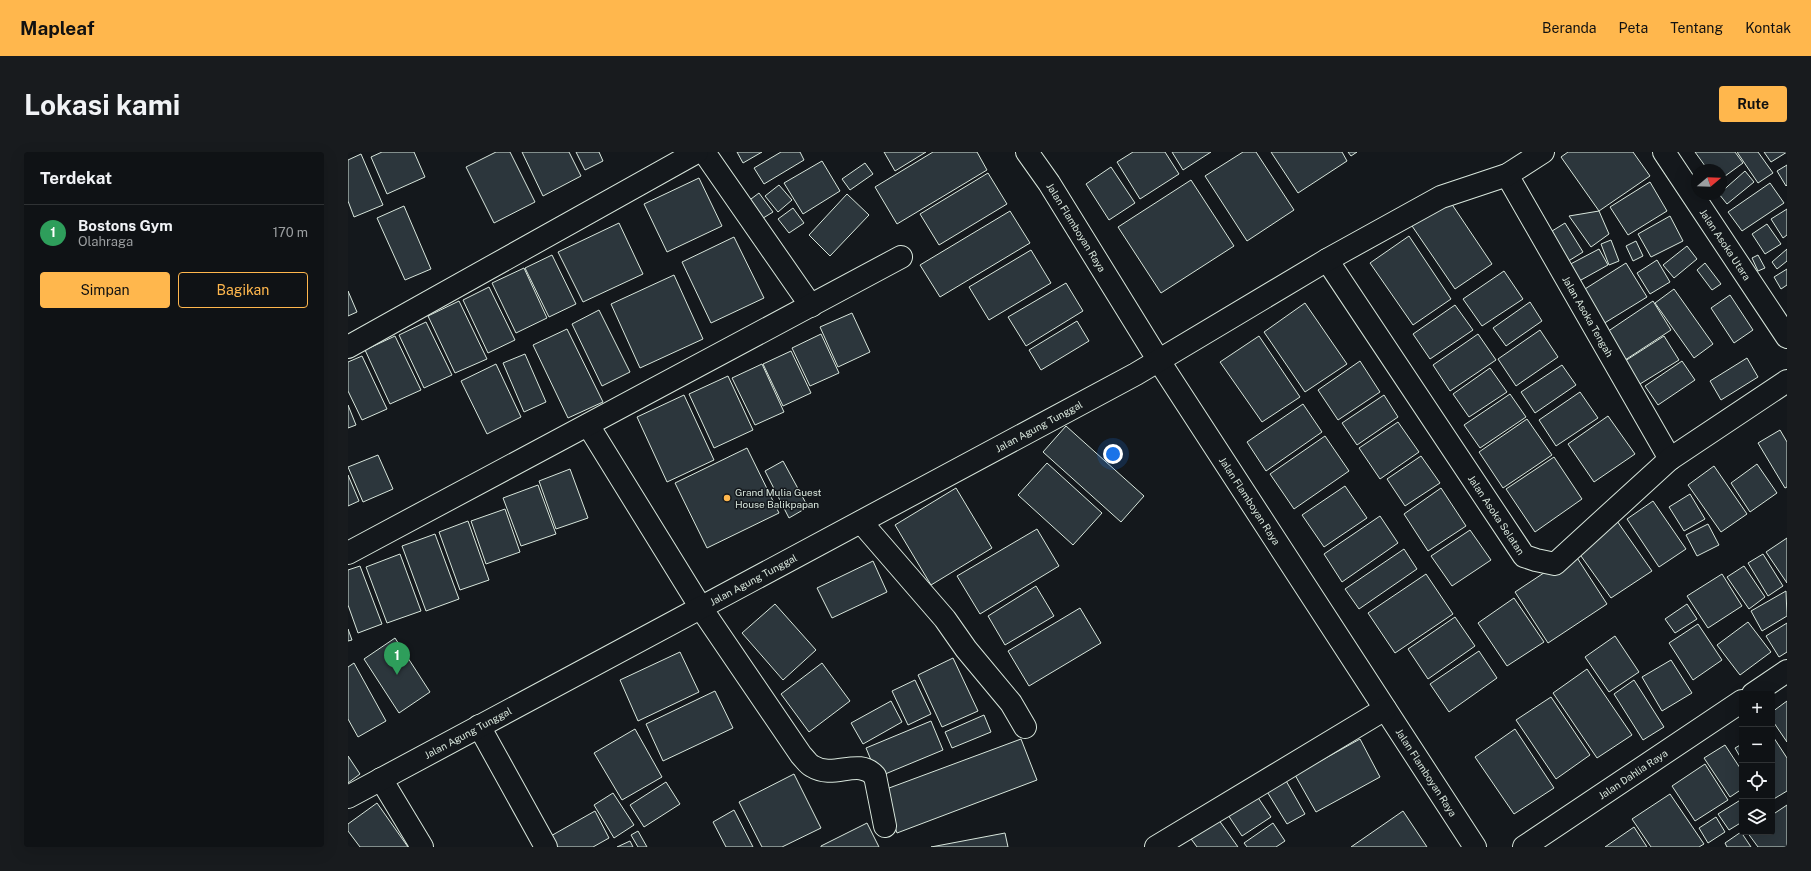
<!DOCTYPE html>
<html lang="id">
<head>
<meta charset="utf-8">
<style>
	body { margin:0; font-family:"Public Sans",sans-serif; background:#181b1e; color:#f1f3f6 }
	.controls { position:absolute; right:12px; bottom:12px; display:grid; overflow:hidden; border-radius:4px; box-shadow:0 4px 16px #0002 }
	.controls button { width:36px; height:36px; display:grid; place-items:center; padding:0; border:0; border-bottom:1px solid #2f3234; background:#0f1215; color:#f1f3f6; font:20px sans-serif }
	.compass { position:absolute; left:1343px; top:12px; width:36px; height:36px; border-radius:50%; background:#0f1215; box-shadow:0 4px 16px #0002; rotate:71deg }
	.you { position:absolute; left:765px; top:302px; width:14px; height:14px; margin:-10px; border:3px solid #fff; border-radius:50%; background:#1a73e8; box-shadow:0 0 0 6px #1a73e833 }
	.badge { display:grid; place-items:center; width:26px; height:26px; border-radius:50%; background:#ffb74d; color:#fff; font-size:13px; font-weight:700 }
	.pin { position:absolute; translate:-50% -33px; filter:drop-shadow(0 1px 2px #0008) }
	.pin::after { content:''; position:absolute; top:21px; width:14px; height:12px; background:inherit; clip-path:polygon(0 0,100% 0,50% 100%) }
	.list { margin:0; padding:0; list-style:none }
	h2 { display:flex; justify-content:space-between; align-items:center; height:52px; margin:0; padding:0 16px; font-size:17px }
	h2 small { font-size:13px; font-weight:400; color:#9b9ea0 }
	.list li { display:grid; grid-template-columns:26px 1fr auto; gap:12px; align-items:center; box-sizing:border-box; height:56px; padding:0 16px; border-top:1px solid #2f3234 }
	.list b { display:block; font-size:15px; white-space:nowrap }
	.list p { margin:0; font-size:13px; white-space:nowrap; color:#9b9ea0 }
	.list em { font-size:13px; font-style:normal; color:#9b9ea0 }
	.actions { display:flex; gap:8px; padding:12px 16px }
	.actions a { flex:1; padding:9px 0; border:1px solid #ffb74d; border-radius:4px; text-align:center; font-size:14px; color:#ffb74d }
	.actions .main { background:#ffb74d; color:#111 }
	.icon { flex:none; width:22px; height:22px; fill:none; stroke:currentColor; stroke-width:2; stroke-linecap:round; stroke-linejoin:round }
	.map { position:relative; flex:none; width:1439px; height:695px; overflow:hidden; border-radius:4px }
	header { display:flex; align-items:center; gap:24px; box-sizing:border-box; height:56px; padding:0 20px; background:#ffb74d; color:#111 }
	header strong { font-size:19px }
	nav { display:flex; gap:22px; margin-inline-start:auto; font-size:14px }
	.intro { display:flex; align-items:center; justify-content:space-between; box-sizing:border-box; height:96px; padding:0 24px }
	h1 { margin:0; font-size:28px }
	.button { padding:10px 18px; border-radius:4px; background:#ffb74d; color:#111; font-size:14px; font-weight:700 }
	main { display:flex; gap:24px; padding:0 24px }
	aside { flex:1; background:#0f1215; border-radius:4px; box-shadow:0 4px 16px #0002 }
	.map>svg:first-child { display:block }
	.building { fill:#2c363c; stroke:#d8e6dc }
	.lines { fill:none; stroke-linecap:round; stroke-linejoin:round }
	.street-casing { stroke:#d8e6dc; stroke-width:24 }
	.street { stroke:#14181c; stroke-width:22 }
	.poi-dot { fill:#ffb74d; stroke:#14181c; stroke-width:1.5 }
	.labels { text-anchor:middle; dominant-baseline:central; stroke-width:3; stroke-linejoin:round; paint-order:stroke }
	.street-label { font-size:10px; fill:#d8e6dc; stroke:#14181c }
	.poi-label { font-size:10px; fill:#d8e6dc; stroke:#14181c; text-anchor:start }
</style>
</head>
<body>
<header>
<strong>Mapleaf</strong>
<nav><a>Beranda</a><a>Peta</a><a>Tentang</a><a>Kontak</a></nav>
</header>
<div class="intro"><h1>Lokasi kami</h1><a class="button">Rute</a></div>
<main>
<aside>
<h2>Terdekat<small></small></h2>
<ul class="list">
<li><span class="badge" style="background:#2e9e5b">1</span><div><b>Bostons Gym</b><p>Olahraga</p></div><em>170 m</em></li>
</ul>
<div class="actions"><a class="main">Simpan</a><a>Bagikan</a></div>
</aside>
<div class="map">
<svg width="1439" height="695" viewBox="0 0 1439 695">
	<rect width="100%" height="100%" fill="#14181c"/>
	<g class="building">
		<polygon points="34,0 66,0 77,25 39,42 23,5"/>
		<polygon points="148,0 162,0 187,50 146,71 118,15"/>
		<polygon points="174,0 221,0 233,24 195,44"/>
		<polygon points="228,0 251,0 255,9 237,18"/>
		<polygon points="389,0 414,0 395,11"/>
		<polygon points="433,0 452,0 456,8 416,32 406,16"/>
		<polygon points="536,0 578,0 547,19"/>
		<polygon points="585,0 629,0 639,18 549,72 527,35"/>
		<polygon points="785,0 817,0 831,22 792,47 769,10"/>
		<polygon points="824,0 863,0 835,18"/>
		<polygon points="895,0 908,0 946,58 899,89 857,24"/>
		<polygon points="923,0 994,0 999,9 950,41"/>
		<polygon points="1000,0 1009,0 1003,4"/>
		<polygon points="1220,0 1285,0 1302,24 1251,59 1213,5"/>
		<polygon points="1347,0 1387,0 1395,11 1373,27 1373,18 1360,18"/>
		<polygon points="1389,0 1410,0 1425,21 1410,31"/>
		<polygon points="1416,0 1439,0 1423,10"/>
		<polygon points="13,2 35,53 6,65 0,49 0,8"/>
		<polygon points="474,9 492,39 455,62 436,31"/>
		<polygon points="517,11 525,22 502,38 494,27"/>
		<polygon points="1439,13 1439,33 1438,34 1429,19"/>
		<polygon points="763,15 787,51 761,68 738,32"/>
		<polygon points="1397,19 1406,30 1379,52 1371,42"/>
		<polygon points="640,21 659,52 591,93 572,62"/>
		<polygon points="351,26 374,74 319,100 296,52"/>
		<polygon points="843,28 886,94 813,141 770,75"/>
		<polygon points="1302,30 1319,59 1280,83 1262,55"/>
		<polygon points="1422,31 1436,51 1394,79 1380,60"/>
		<polygon points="431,33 444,48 430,60 417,44"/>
		<polygon points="411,41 425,60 412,68 399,50"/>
		<polygon points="499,42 521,63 482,104 461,83"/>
		<polygon points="1099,45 1144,112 1107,137 1062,71"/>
		<polygon points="56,54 83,117 57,128 29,66"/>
		<polygon points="445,56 456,71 441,81 430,67"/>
		<polygon points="1439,57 1439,83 1435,86 1423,67"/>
		<polygon points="662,59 682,91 592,145 572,113"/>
		<polygon points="1251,59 1261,82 1243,95 1221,64"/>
		<polygon points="1322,64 1335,89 1303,105 1290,82"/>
		<polygon points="271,71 295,122 235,150 210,100"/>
		<polygon points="1217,71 1235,100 1214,113 1196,84"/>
		<polygon points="1419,72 1433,92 1417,102 1404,82"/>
		<polygon points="1061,84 1103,147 1065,173 1022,111"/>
		<polygon points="386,85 416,146 363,171 334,110"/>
		<polygon points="1263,88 1271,109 1261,113 1253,92"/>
		<polygon points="1288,89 1295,104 1285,109 1278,94"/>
		<polygon points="1339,94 1349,107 1326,126 1315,113"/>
		<polygon points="1251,97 1260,113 1224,133 1215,116"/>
		<polygon points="1439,97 1439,109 1429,117 1424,110"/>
		<polygon points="683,98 703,131 641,168 621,135"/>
		<polygon points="204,103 228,152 201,165 177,116"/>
		<polygon points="1410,103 1417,116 1410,119 1404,106"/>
		<polygon points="1309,108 1322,130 1302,142 1289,121"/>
		<polygon points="1278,111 1299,145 1250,175 1229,142"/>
		<polygon points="1357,111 1373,132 1364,138 1349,118"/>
		<polygon points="176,116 199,166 168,181 144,131"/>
		<polygon points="1439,117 1439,133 1433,137 1426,125"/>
		<polygon points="1156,119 1175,147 1134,174 1115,147"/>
		<polygon points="326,123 355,187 292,216 263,152"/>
		<polygon points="718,131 735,159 678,194 660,165"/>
		<polygon points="141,135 167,188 140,201 115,148"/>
		<polygon points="1326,137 1365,192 1346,206 1307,151"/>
		<polygon points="0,139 9,160 0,164"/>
		<polygon points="1382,143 1405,178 1386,191 1363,156"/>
		<polygon points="111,149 139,207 107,221 80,164"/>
		<polygon points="1305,149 1323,178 1271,212 1253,184"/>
		<polygon points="1182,150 1194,169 1158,194 1145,176"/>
		<polygon points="957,151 999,212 957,240 916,180"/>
		<polygon points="1107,153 1125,178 1082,207 1065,182"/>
		<polygon points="251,158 282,220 254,234 224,172"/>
		<polygon points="504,161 522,200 490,215 472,175"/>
		<polygon points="729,169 741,189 693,218 681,198"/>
		<polygon points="78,170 104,223 76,236 51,183"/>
		<polygon points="219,177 255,250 220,266 185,193"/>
		<polygon points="1192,178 1210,205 1168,234 1150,207"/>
		<polygon points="473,182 491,221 462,234 444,196"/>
		<polygon points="1130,182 1148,208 1102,239 1085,213"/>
		<polygon points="47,184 73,238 42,252 17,198"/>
		<polygon points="911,184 952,245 914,270 872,210"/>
		<polygon points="1316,184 1331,208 1292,232 1277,209"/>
		<polygon points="443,199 463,241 435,254 415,212"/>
		<polygon points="177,202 198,250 176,260 155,211"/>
		<polygon points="14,204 39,257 14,268 0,239 0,210"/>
		<polygon points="1399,206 1410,225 1373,248 1362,229"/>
		<polygon points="1012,209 1032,240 990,268 970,238"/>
		<polygon points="1334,209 1347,228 1310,253 1297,234"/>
		<polygon points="148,212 173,265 139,282 113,229"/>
		<polygon points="414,212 436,260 407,273 384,226"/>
		<polygon points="1214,213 1228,233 1187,261 1173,240"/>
		<polygon points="1142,216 1159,240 1121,265 1105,242"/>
		<polygon points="380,224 405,278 366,296 341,242"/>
		<polygon points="1232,240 1250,266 1208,294 1191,268"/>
		<polygon points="1162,242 1178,265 1132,296 1116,273"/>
		<polygon points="336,243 366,308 319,330 289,265"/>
		<polygon points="1036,243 1050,265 1009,293 994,271"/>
		<polygon points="955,252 974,280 918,319 899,290"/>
		<polygon points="0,253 8,273 0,276"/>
		<polygon points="1260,264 1287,302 1246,330 1220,292"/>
		<polygon points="1179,267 1204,303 1155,336 1131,300"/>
		<polygon points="1050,270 1071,300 1032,327 1011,296"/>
		<polygon points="718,274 796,344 773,370 695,300"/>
		<polygon points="1432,278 1439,290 1439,335 1437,336 1410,291"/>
		<polygon points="977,284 1001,319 946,357 922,322"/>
		<polygon points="399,296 431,361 359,396 327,331"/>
		<polygon points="30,303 45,337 15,350 0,315"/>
		<polygon points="1073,304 1092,331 1057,354 1039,327"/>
		<polygon points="1206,305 1234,347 1187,380 1158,337"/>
		<polygon points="435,309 460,355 441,366 417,319"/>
		<polygon points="699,311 754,361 725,393 670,343"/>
		<polygon points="1409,312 1429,341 1402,360 1383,331"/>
		<polygon points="1366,314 1399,362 1373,380 1340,333"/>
		<polygon points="222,317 240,366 208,377 191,329"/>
		<polygon points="0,323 11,349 0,354"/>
		<polygon points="190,333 208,382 173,394 155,346"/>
		<polygon points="997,334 1019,366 976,395 954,363"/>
		<polygon points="608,336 644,396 583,433 547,373"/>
		<polygon points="1093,336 1118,374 1080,399 1056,362"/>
		<polygon points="1342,342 1357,367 1336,379 1321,355"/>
		<polygon points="1305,349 1338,397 1311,415 1279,367"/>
		<polygon points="157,357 172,400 138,412 123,369"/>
		<polygon points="1032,364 1050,391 994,430 976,402"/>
		<polygon points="120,369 141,428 112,438 91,380"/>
		<polygon points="1269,369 1304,419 1263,446 1228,397"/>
		<polygon points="1360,372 1371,393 1349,404 1338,383"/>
		<polygon points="689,377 711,414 632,462 609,424"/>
		<polygon points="1122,378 1143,408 1104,434 1083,404"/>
		<polygon points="87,382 111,447 78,459 54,394"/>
		<polygon points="1439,386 1439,431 1418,400"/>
		<polygon points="1056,397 1069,417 1011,457 997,437"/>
		<polygon points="1226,401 1259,452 1200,491 1167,440"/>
		<polygon points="52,402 73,459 39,471 18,415"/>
		<polygon points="1415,402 1435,434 1420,444 1400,411"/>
		<polygon points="525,409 539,440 484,466 469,436"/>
		<polygon points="12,414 34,472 10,481 0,453 0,418"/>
		<polygon points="1396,414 1417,445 1401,457 1379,425"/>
		<polygon points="1078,422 1105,462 1047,501 1020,461"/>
		<polygon points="1374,422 1394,454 1360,476 1339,444"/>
		<polygon points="688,434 706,464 657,493 640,464"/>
		<polygon points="1438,439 1439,464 1414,479 1403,459"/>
		<polygon points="1166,446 1196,490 1159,514 1130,471"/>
		<polygon points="427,452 468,498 435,528 394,481"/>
		<polygon points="1339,452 1349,467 1327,481 1317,467"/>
		<polygon points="732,456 753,491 681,534 660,499"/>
		<polygon points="1107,465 1127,494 1080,527 1060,497"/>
		<polygon points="1400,470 1423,500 1392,523 1369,493"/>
		<polygon points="1439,471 1439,500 1431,505 1418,484"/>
		<polygon points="1350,472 1374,508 1345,528 1321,491"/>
		<polygon points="0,477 4,488 0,489"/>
		<polygon points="1267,484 1291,520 1261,540 1237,505"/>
		<polygon points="47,486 82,540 51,561 16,507"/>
		<polygon points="1131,499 1149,526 1101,560 1082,532"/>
		<polygon points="332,500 351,540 290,569 272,528"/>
		<polygon points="605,506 630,559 594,575 570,523"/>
		<polygon points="1323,508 1344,541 1314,559 1294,525"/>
		<polygon points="6,511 38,569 10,585 0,567 0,515"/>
		<polygon points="474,511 502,549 461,580 433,542"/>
		<polygon points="1239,517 1284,583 1249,606 1205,541"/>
		<polygon points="567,528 583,562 560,573 544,539"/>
		<polygon points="1286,528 1316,575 1295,588 1266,542"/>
		<polygon points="367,539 385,576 315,609 298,572"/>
		<polygon points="1203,545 1242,603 1208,627 1168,568"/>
		<polygon points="543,549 554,570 515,592 503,571"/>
		<polygon points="1439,549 1439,590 1424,568 1424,560"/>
		<polygon points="636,563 643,580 604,596 597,580"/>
		<polygon points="583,569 595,598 530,625 518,596"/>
		<polygon points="287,577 314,625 274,648 246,601"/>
		<polygon points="1167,577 1206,636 1166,662 1127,605"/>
		<polygon points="1424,583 1439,606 1439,639 1424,648"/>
		<polygon points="673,587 689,628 549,681 533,639"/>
		<polygon points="1012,587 1032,625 968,660 947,623"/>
		<polygon points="1394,592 1394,608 1387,596"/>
		<polygon points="1377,593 1394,619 1394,637 1382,645 1356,606"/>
		<polygon points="0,604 12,622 0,631"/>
		<polygon points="1357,612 1380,648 1347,669 1324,634"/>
		<polygon points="446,622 473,676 434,695 414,695 391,650"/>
		<polygon points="937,627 957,662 939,672 918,638"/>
		<polygon points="318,630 332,652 296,675 282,653"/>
		<polygon points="265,641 286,673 266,686 246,653"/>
		<polygon points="907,641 923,665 894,684 878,660"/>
		<polygon points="1322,642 1356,692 1351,695 1303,695 1284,667"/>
		<polygon points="1394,647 1394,670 1381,678 1370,662"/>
		<polygon points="29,651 60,695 12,695 0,679 0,672"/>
		<polygon points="1439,653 1439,695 1410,695 1399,680 1424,680 1424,663"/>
		<polygon points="386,658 405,695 378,695 365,670"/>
		<polygon points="247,659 261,686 245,695 206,695 201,685"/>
		<polygon points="1055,659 1079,695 1003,695"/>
		<polygon points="868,664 890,695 849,695 841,684"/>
		<polygon points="1368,665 1377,680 1360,691 1351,676"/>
		<polygon points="519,671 531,695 473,695 473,694"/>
		<polygon points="925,671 937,689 928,695 899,695 896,691"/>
		<polygon points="1286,675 1299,695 1257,695"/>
		<polygon points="290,679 299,695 290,695 283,683"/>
		<polygon points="1393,680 1403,695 1379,695 1377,691"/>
		<polygon points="657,681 660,695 583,695"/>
		<polygon points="282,689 285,695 269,695"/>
	</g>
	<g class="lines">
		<defs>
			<g id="street">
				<polyline points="356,0 463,154"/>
				<path id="s1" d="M679,0l22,31 110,178 316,486"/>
				<path id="s2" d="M1316,0l123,185"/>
				<path id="s3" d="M1159,23l163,284"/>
				<path id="s4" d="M979,108l197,296 12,4 19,4 115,-105 117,-78"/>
				<polyline points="0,195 349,0"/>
				<path d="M240,273l113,183 100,147c4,4 7,9 11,11 22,14 46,-9 63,10l10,50"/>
				<polyline points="513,370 597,467 618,497 663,551 677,575"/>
				<polyline points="0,401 553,105"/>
				<polyline points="1405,542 1439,519"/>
				<polyline points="131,574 198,695"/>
				<polyline points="33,627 74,695"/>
				<path id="s5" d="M0,645l788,-423 191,-114 114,-63 66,-22 36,-23"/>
				<polyline points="808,695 1037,557"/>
				<path id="s6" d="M1176,695l218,-146"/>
			</g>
		</defs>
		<use href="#street" class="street-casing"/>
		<use href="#street" class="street"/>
	</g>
	<circle class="poi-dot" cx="379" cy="346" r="4"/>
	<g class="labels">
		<g class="street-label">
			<text stroke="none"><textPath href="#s1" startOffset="90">Jalan Flamboyan Raya</textPath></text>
			<text stroke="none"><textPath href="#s2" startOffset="111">Jalan Asoka Utara</textPath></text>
			<text stroke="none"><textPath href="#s3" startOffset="163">Jalan Asoka Tengah</textPath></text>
			<text stroke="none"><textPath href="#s5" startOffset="784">Jalan Agung Tunggal</textPath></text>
			<text stroke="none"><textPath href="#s1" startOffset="414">Jalan Flamboyan Raya</textPath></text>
			<text stroke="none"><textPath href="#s4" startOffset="306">Jalan Asoka Selatan</textPath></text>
			<text stroke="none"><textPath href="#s5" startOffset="460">Jalan Agung Tunggal</textPath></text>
			<text stroke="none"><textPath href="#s5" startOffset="136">Jalan Agung Tunggal</textPath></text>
			<text stroke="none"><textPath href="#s1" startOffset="738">Jalan Flamboyan Raya</textPath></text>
			<text stroke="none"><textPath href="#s6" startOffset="131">Jalan Dahlia Raya</textPath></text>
		</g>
		<g class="poi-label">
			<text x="387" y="340">Grand Mulia Guest<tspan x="387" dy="12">House Balikpapan</tspan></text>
		</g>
	</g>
</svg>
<div class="controls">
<button>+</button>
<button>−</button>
<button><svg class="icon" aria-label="locate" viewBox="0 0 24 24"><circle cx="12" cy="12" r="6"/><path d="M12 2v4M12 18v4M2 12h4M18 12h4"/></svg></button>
<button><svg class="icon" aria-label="layers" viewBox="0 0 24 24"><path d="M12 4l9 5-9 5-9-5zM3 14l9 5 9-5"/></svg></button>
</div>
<svg class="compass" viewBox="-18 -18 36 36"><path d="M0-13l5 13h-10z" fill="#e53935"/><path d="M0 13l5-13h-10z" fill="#9b9ea0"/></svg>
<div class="you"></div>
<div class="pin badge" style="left:49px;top:523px;background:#2e9e5b">1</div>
</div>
</main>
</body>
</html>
